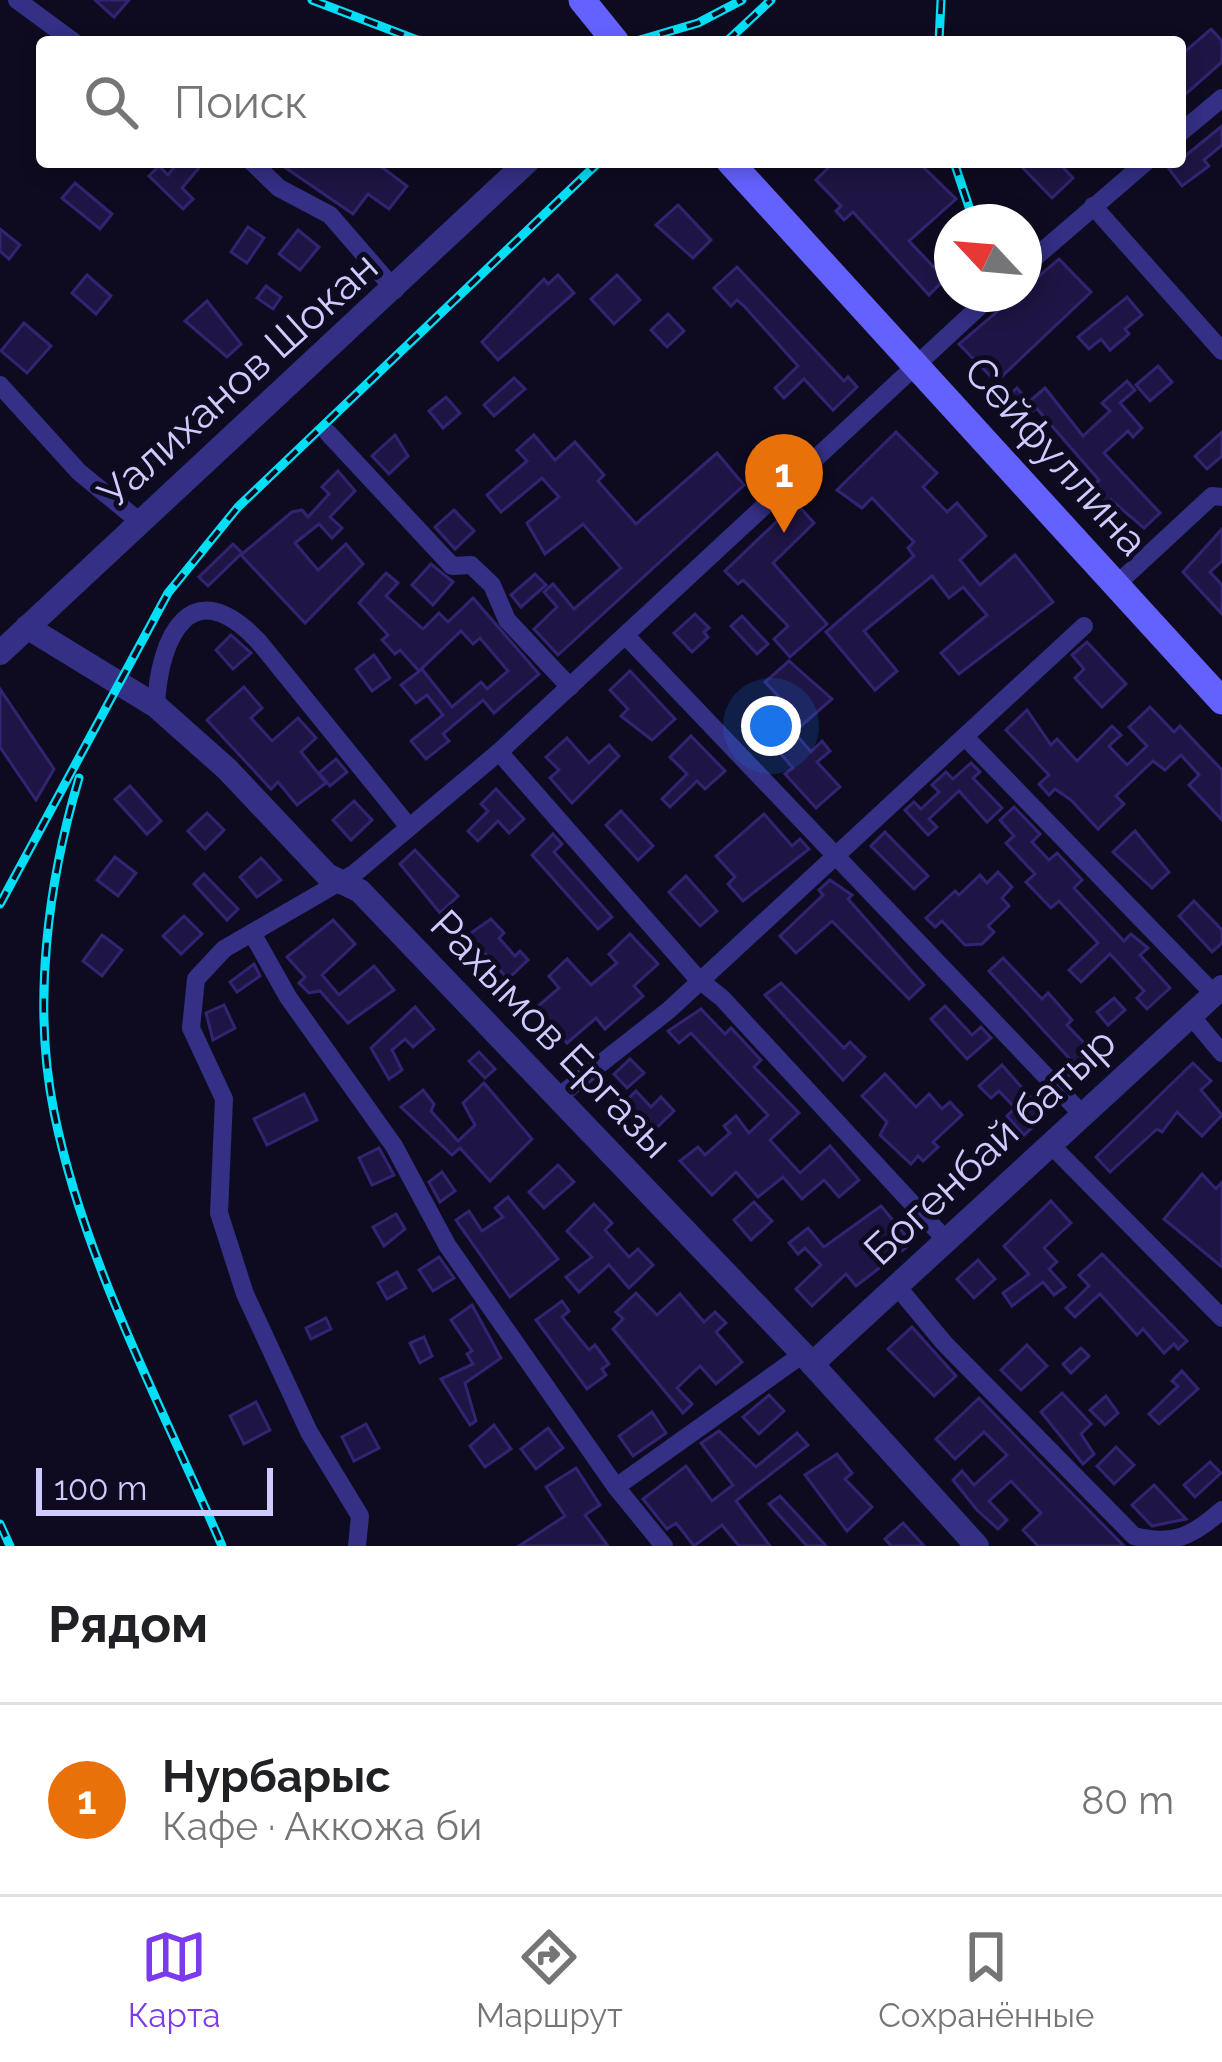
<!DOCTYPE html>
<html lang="ru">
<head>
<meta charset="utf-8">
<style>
	body { margin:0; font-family:Raleway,sans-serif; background:#f2f2f2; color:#202124 }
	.compass { position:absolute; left:934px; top:204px; width:108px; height:108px; border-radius:50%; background:#fff; box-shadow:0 6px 18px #0003; rotate:296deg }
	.scale { position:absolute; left:36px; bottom:30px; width:237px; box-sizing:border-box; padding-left:12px; border:6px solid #d0cbff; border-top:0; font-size:33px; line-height:42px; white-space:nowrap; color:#d0cbff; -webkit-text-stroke:9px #0e0b21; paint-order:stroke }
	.you { position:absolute; left:771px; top:726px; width:42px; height:42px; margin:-30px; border:9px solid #fff; border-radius:50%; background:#1a73e8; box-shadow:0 0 0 18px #1a73e833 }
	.badge { display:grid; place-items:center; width:78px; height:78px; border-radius:50%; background:#7c3aed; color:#fff; font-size:39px; font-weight:700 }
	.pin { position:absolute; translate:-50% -99px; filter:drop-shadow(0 3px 6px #0008) }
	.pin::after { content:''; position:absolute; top:63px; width:42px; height:36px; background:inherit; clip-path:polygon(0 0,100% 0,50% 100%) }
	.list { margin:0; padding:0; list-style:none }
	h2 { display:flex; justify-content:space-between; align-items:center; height:156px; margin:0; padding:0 48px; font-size:51px }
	h2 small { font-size:39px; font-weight:400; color:#757577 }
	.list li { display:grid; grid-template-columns:78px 1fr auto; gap:36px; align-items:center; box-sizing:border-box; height:192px; padding:0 48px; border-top:3px solid #e0e0e0 }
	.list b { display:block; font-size:45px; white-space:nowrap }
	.list p { margin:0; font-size:39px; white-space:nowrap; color:#757577 }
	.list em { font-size:39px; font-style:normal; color:#757577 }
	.icon { flex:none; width:66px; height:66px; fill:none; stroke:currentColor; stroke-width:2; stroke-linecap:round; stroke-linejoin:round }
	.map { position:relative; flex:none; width:1222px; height:1546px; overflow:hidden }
	.search { position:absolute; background:#fff; box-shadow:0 6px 18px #0003; left:36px; right:36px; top:36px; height:132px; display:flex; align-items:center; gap:30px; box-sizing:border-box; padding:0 42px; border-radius:12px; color:#757577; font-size:45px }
	.sheet { height:348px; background:#fff }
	nav { display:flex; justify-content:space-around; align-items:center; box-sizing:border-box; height:168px; border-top:3px solid #e0e0e0; background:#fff; font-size:33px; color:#757577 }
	nav a { display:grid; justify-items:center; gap:6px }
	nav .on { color:#7c3aed }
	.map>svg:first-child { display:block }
	.building { fill:#1e1544; stroke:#332473; stroke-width:3 }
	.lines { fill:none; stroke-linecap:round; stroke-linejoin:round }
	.minor { stroke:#333085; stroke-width:18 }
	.tertiary { stroke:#333085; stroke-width:24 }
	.secondary { stroke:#6462ff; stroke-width:27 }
	.rail-casing { stroke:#00dff6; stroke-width:9 }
	.rail { stroke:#0e0b21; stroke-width:4.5; stroke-dasharray:14; stroke-linecap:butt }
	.labels { text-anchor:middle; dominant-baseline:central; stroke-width:10; stroke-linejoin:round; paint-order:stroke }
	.street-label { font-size:42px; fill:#d0cbff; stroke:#0e0b21 }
</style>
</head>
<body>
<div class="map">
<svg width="1222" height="1546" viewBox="0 0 1222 1546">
	<rect width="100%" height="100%" fill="#0e0b21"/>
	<g class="building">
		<polygon points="95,0 129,0 114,17"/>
		<polygon points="1211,29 1222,41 1222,62 1180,99 1180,56"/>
		<polygon points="1222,126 1222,145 1204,160 1209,166 1182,186 1169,169"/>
		<polygon points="178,162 204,162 182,188 193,199 183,209 149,176 159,166 168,175"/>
		<polygon points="277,162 375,162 407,186 389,209 368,194 353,214"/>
		<polygon points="834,162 918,162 956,199 909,241 945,279 929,295 853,212 844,220 836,211 841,206 816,180"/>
		<polygon points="1017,162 1058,162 1073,178 1052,198"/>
		<polygon points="75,183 112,214 100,229 62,198"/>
		<polygon points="678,205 711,240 693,258 656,225"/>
		<polygon points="248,227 264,238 247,263 231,252"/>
		<polygon points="0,229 20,245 9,259 0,251"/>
		<polygon points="298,230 319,247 300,270 279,254"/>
		<polygon points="1059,259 1091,292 996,382 959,344"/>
		<polygon points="737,267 844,381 848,377 857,387 833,410 804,379 784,398 775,388 798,366 744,306 737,300 731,306 714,288"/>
		<polygon points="87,275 111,296 96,314 72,293"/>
		<polygon points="558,275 574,293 498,360 482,342 544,279 548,284"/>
		<polygon points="617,275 640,300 614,324 591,299"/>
		<polygon points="266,286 281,297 273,309 257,298"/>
		<polygon points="1127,297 1142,315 1125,329 1129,334 1110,350 1101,339 1089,349 1078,337"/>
		<polygon points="207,301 241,344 227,357 185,321"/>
		<polygon points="668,314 684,331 667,347 651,330"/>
		<polygon points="24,323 51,346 27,373 1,351"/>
		<polygon points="1158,366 1172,382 1150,401 1136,385"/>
		<polygon points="514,378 525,389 494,416 484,405"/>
		<polygon points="1127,381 1135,390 1120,403 1142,428 1133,437 1128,431 1104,453 1160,513 1144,528 1111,500 1104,506 1089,489 1099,480 1030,401 1045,388 1083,436 1110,411 1102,403"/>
		<polygon points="1017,388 1035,409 1026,418 1007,397"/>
		<polygon points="446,397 460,413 443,428 429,411"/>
		<polygon points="896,432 937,473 923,487 947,512 957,503 986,536 960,560 980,585 1015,555 1053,602 959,674 941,653 987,615 963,587 949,598 932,576 864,631 897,671 875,690 826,632 914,556 908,548 914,542 872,498 862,508 837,490"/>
		<polygon points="1222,432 1222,456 1207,469 1195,456"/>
		<polygon points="395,435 408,456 389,474 372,456"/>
		<polygon points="534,435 555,460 575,442 604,475 598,481 636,524 717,453 744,485 558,655 534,629 557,607 544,592 553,584 574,609 621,568 583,524 545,554 527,523 559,497 542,478 501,512 487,495 527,461 517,450"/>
		<polygon points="338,471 355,491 330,517 342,528 332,538 319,524 295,543 318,570 346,544 363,564 305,623 241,555 292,512 302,510 308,517 329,494 322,487"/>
		<polygon points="796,503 814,523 773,563 827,624 790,657 774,639 788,626 743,580 738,584 725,571"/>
		<polygon points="454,510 474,531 455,549 435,527"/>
		<polygon points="1222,529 1222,561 1210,572 1222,585 1222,614 1183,572"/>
		<polygon points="233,544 242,553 208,586 199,577"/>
		<polygon points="431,564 453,582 433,605 412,585"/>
		<polygon points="386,573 398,583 386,596 423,629 439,613 448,622 473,598 539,674 494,713 483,700 443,734 449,741 426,759 411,741 443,715 427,695 416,703 401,685 422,669 452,707 481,682 487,689 508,671 480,638 473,644 461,631 419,671 400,650 395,654 382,640 388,635 359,603"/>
		<polygon points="535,574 546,585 521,607 511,595"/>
		<polygon points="695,614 709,628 704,632 708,637 692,652 674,633"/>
		<polygon points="742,616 768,644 757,654 731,626"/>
		<polygon points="231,635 251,653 233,669 216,650"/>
		<polygon points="1087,642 1126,684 1102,707 1075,678 1084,669 1072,655"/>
		<polygon points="374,655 390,678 372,691 356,669"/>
		<polygon points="789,661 832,699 794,732 811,752 822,741 830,751 817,762 840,787 816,808 785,774 793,768 756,725 783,701 765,682"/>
		<polygon points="630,671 675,719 652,740 621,716 628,709 610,690"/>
		<polygon points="244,687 262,708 251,718 272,741 298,718 316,738 301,752 326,783 297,805 278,782 271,789 207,720"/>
		<polygon points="0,689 54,769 36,800 0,747"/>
		<polygon points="1150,707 1174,732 1180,726 1222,770 1222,820 1189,785 1199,775 1181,755 1165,770 1153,761 1116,796 1124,804 1098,829 1071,800 1055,789 1049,795 1039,784 1049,775 1006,730 1027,710 1051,745 1057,739 1077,761 1112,726 1121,735 1109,746 1127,765 1147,746 1129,727"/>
		<polygon points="691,736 725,771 705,789 697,781 670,807 662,799 687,774 670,757"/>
		<polygon points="567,738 589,763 609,745 619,756 572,803 550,778 559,770 546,757"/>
		<polygon points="336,759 347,772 330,786 319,773"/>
		<polygon points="971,763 980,772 973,778 1002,808 987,822 959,791 929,819 937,827 928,835 905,810 914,802 921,809 939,792 932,785 946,772 953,779"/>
		<polygon points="130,786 161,821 147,834 115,799"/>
		<polygon points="496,789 524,819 509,833 498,821 478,841 468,831 488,811 481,804"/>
		<polygon points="354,801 372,820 351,840 333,820"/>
		<polygon points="1014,807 1040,834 1032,842 1049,860 1057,853 1082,880 1074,888 1124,941 1131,934 1148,948 1140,955 1170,988 1147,1009 1137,998 1144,991 1110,954 1081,982 1069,970 1098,943 1059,901 1051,908 1026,882 1035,874 1006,843 1014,836 1000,820"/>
		<polygon points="621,811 653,846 638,860 606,825"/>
		<polygon points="207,813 224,830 205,849 188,831"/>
		<polygon points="764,814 792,846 800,839 809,849 743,901 728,884 735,877 716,856"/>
		<polygon points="1135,831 1169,872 1152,888 1113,852"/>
		<polygon points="885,832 928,876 914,889 871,846"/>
		<polygon points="553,834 562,844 554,852 612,917 598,929 532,855"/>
		<polygon points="415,850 458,896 440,913 400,864"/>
		<polygon points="115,857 136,873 118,896 97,880"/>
		<polygon points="261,858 281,880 257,897 240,877"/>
		<polygon points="998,872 1012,887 1002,898 1009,906 988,926 994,932 982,944 965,945 942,921 935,927 926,918 955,891 959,895 980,875 987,883"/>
		<polygon points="204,874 238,909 227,920 194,884"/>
		<polygon points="686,876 717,911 700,926 669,892"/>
		<polygon points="830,880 852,895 848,899 924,985 909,999 832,921 796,953 780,936 823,895 819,890"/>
		<polygon points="1194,901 1222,930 1222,943 1212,952 1179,916"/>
		<polygon points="184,916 202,934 181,954 163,936"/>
		<polygon points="491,919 504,933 499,938 515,956 520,951 528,960 508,979 481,949 472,957 458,942"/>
		<polygon points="333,920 355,944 322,975 339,995 374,966 394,990 348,1023 320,991 309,993 299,983 305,977 287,957"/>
		<polygon points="630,934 658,964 634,986 643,996 605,1029 596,1018 567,1043 537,1007 559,988 549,976 567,959 591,985 617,963 609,954"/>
		<polygon points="102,935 122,950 102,976 83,961"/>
		<polygon points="1003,958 1042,999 1048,993 1058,1004 1072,1020 1067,1025 1089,1048 1092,1055 1069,1076 1060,1067 1069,1058 989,971"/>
		<polygon points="254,964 260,976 237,992 230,982"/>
		<polygon points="781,983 844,1048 850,1042 865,1057 843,1080 765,995"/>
		<polygon points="1114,998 1125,1010 1108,1025 1097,1012"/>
		<polygon points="224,1005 235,1028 213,1040 206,1013"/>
		<polygon points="945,1006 972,1035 981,1027 991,1038 967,1059 931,1019"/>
		<polygon points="415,1007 434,1029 413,1047 405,1039 392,1050 402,1070 389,1079 371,1048"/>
		<polygon points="701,1009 725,1034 731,1028 761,1060 754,1067 799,1113 770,1140 800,1173 830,1146 859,1180 839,1197 824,1180 802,1199 783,1177 758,1197 736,1172 712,1195 680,1161 698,1147 705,1155 730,1133 724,1126 736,1116 749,1133 768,1115 691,1033 679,1043 668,1031"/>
		<polygon points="479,1052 495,1069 485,1078 469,1061"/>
		<polygon points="630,1059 644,1073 627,1088 614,1074"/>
		<polygon points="1193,1063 1211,1081 1201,1090 1222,1115 1202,1136 1177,1112 1162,1132 1157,1129 1110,1172 1096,1157"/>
		<polygon points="1002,1065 1046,1115 1024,1135 1007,1116 1015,1108 999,1091 991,1098 979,1086"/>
		<polygon points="885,1074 916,1107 929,1094 942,1109 950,1102 962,1115 933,1142 938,1147 923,1161 918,1156 911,1164 880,1135 887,1122 862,1096"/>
		<polygon points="484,1083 532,1139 490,1181 460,1148 452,1155 401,1107 423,1090 434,1104 431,1111 458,1141 475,1125 463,1103"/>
		<polygon points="636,1091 651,1107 661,1097 674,1111 651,1133 624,1103"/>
		<polygon points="304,1094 317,1120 267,1145 254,1119"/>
		<polygon points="379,1148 394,1175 372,1185 359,1158"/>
		<polygon points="558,1165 574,1182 544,1208 529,1192"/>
		<polygon points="442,1172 455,1191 440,1202 429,1182"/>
		<polygon points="1202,1174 1216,1189 1222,1182 1222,1267 1164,1219"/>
		<polygon points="508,1197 558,1259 510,1297 456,1220 469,1211 482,1231 503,1217 495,1208"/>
		<polygon points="1051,1201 1071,1223 1044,1248 1057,1262 1049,1269 1065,1287 1054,1295 1043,1282 1012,1306 1003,1293 1029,1274 1004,1246"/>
		<polygon points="754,1202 772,1221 751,1240 734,1220"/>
		<polygon points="594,1204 612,1223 605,1230 629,1257 638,1249 653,1265 629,1288 609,1265 579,1292 566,1277 592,1257 567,1231"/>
		<polygon points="881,1206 912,1243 856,1286 846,1274 812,1306 796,1289 821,1265 805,1248 798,1254 789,1243 808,1228 824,1247"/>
		<polygon points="396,1214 405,1229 384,1246 373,1227"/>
		<polygon points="1102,1254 1187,1341 1178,1349 1174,1344 1164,1353 1143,1329 1137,1335 1100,1294 1075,1317 1066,1308 1089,1286 1079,1275"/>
		<polygon points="439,1257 454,1278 433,1291 419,1270"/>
		<polygon points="978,1260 995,1279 974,1298 957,1279"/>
		<polygon points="397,1272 406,1288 387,1299 378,1283"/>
		<polygon points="636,1293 657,1315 680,1294 704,1322 715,1312 726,1323 716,1332 742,1362 716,1384 700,1366 677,1388 692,1404 683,1413 613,1329 623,1319 616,1312"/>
		<polygon points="562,1301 569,1311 562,1317 589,1350 595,1345 609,1364 602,1369 606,1375 587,1389 536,1320"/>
		<polygon points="472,1305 501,1358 465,1383 476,1421 470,1425 441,1379 473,1364 467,1354 472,1351 451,1320"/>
		<polygon points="326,1318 331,1329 311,1339 306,1328"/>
		<polygon points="912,1327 956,1376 934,1396 888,1349"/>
		<polygon points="424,1337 432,1356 420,1363 410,1343"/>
		<polygon points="1027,1345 1047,1366 1021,1390 1001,1370"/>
		<polygon points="1081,1348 1089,1356 1071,1373 1063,1364"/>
		<polygon points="1182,1371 1198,1389 1159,1424 1149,1414 1178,1386 1172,1381"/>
		<polygon points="1062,1393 1091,1424 1081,1434 1094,1454 1083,1464 1041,1412"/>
		<polygon points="769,1395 784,1411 759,1434 743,1417"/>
		<polygon points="1106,1396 1118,1413 1105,1425 1090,1410"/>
		<polygon points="979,1398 1026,1447 1124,1546 1038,1546 1023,1530 1041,1513 1011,1481 989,1501 1007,1520 998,1529 977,1510 953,1480 962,1471 974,1485 1007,1455 984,1432 955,1459 936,1439"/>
		<polygon points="256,1402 270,1430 244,1444 230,1416"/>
		<polygon points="652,1412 666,1433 633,1456 619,1436"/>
		<polygon points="366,1424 379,1448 354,1461 342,1437"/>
		<polygon points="494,1425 511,1449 485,1467 470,1446"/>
		<polygon points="548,1428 563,1448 536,1469 521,1449"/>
		<polygon points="719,1431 756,1467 797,1433 808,1445 736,1501 770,1546 739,1546 722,1525 694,1546 676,1523 667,1529 643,1499 686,1466 712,1501 733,1485 701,1443"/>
		<polygon points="1116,1447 1134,1465 1114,1484 1097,1466"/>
		<polygon points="837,1454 852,1473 845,1479 872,1507 847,1531 805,1475"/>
		<polygon points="1210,1462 1221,1473 1195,1497 1184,1485"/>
		<polygon points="576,1468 600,1505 585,1515 608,1546 519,1546 565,1516 546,1487"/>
		<polygon points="1154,1485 1186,1519 1152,1526 1132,1505"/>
		<polygon points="780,1496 826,1546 807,1546 769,1504"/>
		<polygon points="903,1523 924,1546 891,1546 885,1539"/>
	</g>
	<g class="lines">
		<g class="minor">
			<polyline points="17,0 74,42"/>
			<polyline points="1180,133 1222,98"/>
			<polyline points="252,162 279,188 330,215 395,290"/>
			<polyline points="1093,206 1222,351"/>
			<polyline points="1024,267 1146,162"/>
			<polyline points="0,385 79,472 140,522"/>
			<polyline points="328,433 452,566 471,565 492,585 507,620 570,687"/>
			<polyline points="1116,585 1212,496 1222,497"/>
			<polyline points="627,637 1081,1113"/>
			<path d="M156,706c3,-69 35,-137 103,-64l150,185"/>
			<polyline points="967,739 1214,994"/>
			<polyline points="499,752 698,979 722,998 945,1239"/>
			<polyline points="252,933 288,997 394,1146 447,1245 616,1487 664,1546"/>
			<polyline points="1191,1016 1222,1053"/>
			<polyline points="558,1097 669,1010 1084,626"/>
			<polyline points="1049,1143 1222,1318"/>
			<path d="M896,1285l48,58 190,193c39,10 59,0 88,-26"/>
			<polyline points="616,1487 803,1354"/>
			<polyline points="357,1546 360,1516 309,1432 245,1294 219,1213 224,1099 191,1028 196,979 224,949 355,873 499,752 993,294"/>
		</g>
		<g class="tertiary">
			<polyline points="27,627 156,706 227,769 327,875 360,891 803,1354 977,1546"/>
			<polyline points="0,653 527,162"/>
			<polyline points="812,1364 1222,987"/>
		</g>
		<g class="secondary">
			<polyline points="582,0 616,42"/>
			<polyline points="730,162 1222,701"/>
		</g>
		<defs>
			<g id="rail">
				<polyline points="312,0 417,40 439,42"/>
				<polyline points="633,42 698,23 742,0"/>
				<polyline points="726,42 771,0"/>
				<polyline points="939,42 941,0"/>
				<polyline points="954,162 970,210"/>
				<path d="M79,778c-31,104 -47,226 -25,334 30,150 108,294 168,434"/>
				<polyline points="0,904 168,593 238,507 599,162"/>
				<polyline points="0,1524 10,1546"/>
			</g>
		</defs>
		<use href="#rail" class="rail-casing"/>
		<use href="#rail" class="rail"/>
	</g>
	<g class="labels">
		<g class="street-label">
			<text transform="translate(238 380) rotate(-42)">Уалиханов Шокан</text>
			<text transform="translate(1056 456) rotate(48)">Сейфуллина</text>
			<text transform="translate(551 1034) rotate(46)">Рахымов Ергазы</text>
			<text transform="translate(990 1146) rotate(-43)">Богенбай батыр</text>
		</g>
	</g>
</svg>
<svg class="compass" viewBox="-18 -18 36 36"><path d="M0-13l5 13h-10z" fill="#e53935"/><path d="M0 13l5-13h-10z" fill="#757577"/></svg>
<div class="scale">100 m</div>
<div class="you"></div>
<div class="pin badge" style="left:784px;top:533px;background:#e8710a">1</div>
<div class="search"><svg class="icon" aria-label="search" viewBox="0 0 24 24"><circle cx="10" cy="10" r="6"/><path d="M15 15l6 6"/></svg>Поиск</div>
</div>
<section class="sheet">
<h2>Рядом<small></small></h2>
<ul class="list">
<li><span class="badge" style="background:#e8710a">1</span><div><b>Нурбарыс</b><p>Кафе · Аккожа би</p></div><em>80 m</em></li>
</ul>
</section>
<nav>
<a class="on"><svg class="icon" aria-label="map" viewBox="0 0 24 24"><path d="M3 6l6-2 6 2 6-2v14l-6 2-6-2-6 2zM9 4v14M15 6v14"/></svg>Карта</a>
<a><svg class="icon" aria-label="directions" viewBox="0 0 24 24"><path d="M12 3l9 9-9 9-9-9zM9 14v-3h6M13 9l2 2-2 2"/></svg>Маршрут</a>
<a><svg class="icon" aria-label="saved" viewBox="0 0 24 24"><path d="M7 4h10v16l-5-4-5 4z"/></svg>Сохранённые</a>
</nav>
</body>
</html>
